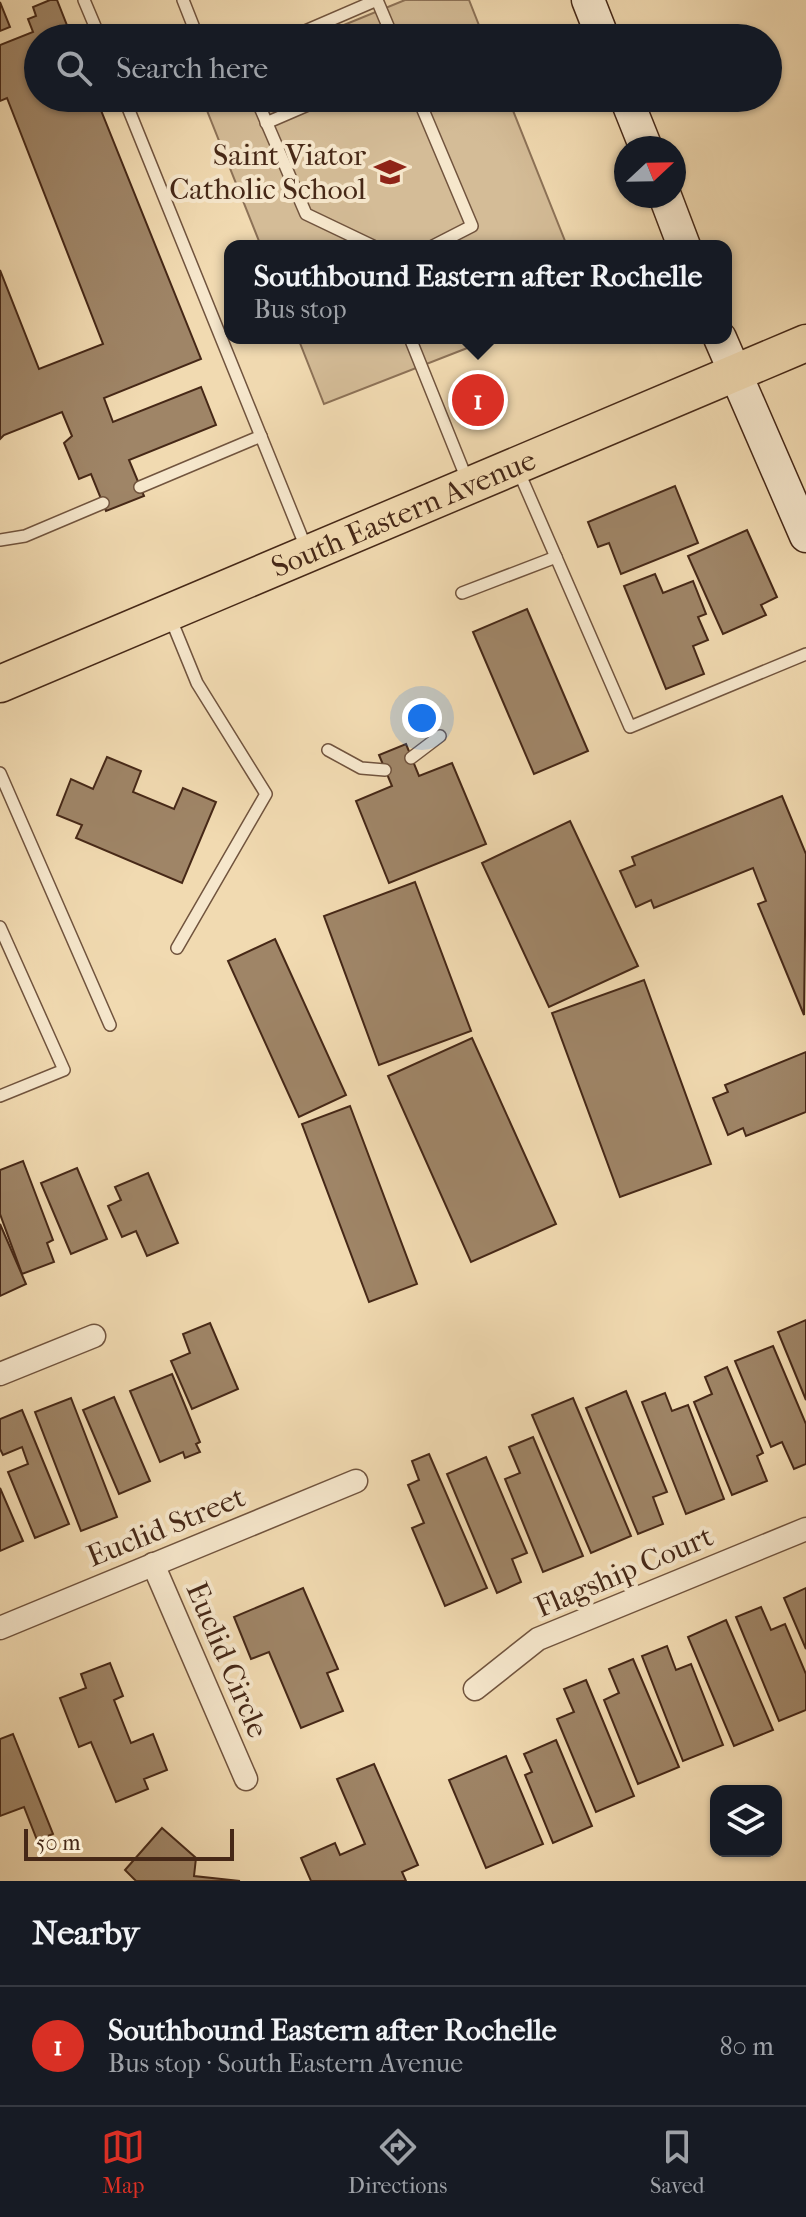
<!DOCTYPE html>
<html lang="en">
<head>
<meta charset="utf-8">
<style>
	body { margin:0; font-family:"IM FELL French Canon",serif; background:#242831; color:#f1f3f6 }
	.controls { position:absolute; right:24px; bottom:24px; display:grid; overflow:hidden; border-radius:16px; box-shadow:0 2px 6px #0004 }
	.controls button { width:72px; height:72px; display:grid; place-items:center; padding:0; border:0; border-bottom:2px solid #363941; background:#171b24; color:#f1f3f6; font:40px sans-serif }
	.compass { position:absolute; left:614px; top:136px; width:72px; height:72px; border-radius:50%; background:#171b24; box-shadow:0 2px 6px #0004; rotate:68deg }
	.scale { position:absolute; left:24px; bottom:20px; width:210px; box-sizing:border-box; padding-left:8px; border:4px solid #462817; border-top:0; font-size:22px; line-height:28px; white-space:nowrap; color:#462817; -webkit-text-stroke:6px #f6e7cc; paint-order:stroke }
	.you { position:absolute; left:422px; top:718px; width:28px; height:28px; margin:-20px; border:6px solid #fff; border-radius:50%; background:#1a73e8; box-shadow:0 0 0 12px #1a73e833 }
	.badge { display:grid; place-items:center; width:52px; height:52px; border-radius:50%; background:#d93025; color:#fff; font-size:26px; font-weight:700 }
	.pin { position:absolute; translate:-50% -50%; border:4px solid #fff; box-shadow:0 2px 8px #0006 }
	.popup { position:absolute; left:224px; top:240px; width:508px; height:104px; box-sizing:border-box; display:grid; place-content:center; border-radius:16px; background:#171b24; filter:drop-shadow(0 2px 6px #0005); font-size:26px; white-space:nowrap; color:#9ea1a6 }
	.popup b { font-size:30px; color:#f1f3f6 }
	.popup::after { content:''; position:absolute; left:50%; top:100%; margin-left:-16px; border:16px solid transparent; border-top-color:#171b24 }
	.list { margin:0; padding:0; list-style:none }
	h2 { display:flex; justify-content:space-between; align-items:center; height:104px; margin:0; padding:0 32px; font-size:34px }
	h2 small { font-size:26px; font-weight:400; color:#9ea1a6 }
	.list li { display:grid; grid-template-columns:52px 1fr auto; gap:24px; align-items:center; box-sizing:border-box; height:120px; padding:0 32px; border-top:2px solid #363941 }
	.list b { display:block; font-size:30px; white-space:nowrap }
	.list p { margin:0; font-size:26px; white-space:nowrap; color:#9ea1a6 }
	.list em { font-size:26px; font-style:normal; color:#9ea1a6 }
	.icon { flex:none; width:44px; height:44px; fill:none; stroke:currentColor; stroke-width:2; stroke-linecap:round; stroke-linejoin:round }
	.map { position:relative; flex:none; width:806px; height:1881px; overflow:hidden }
	.search { position:absolute; background:#171b24; box-shadow:0 2px 6px #0004; left:24px; right:24px; top:24px; height:88px; display:flex; align-items:center; gap:20px; box-sizing:border-box; padding:0 28px; border-radius:44px; color:#9ea1a6; font-size:30px }
	.sheet { height:224px; background:#171b24 }
	nav { display:flex; justify-content:space-around; align-items:center; box-sizing:border-box; height:112px; border-top:2px solid #363941; background:#171b24; font-size:22px; color:#9ea1a6 }
	nav a { display:grid; justify-items:center; gap:4px }
	nav .on { color:#d93025 }
	.map>svg:first-child { display:block }
	.green { fill:#d4bc97; stroke:#8d7257; stroke-width:2 }
	.building { fill:#9f8567; stroke:#462817; stroke-width:2 }
	.lines { fill:none; stroke-linecap:round; stroke-linejoin:round }
	.lane-casing { stroke:#71543e; stroke-width:14 }
	.street-casing { stroke:#71543e; stroke-width:25 }
	.secondary-casing { stroke:#462817; stroke-width:35 }
	.primary-casing { stroke:#462817; stroke-width:39 }
	.lane { stroke:#f6e7cc; stroke-width:11 }
	.street { stroke:#f6e7cc; stroke-width:22 }
	.secondary { stroke:#f6e7cc; stroke-width:32 }
	.primary { stroke:#f1dab1; stroke-width:36 }
	.labels { text-anchor:middle; dominant-baseline:central; stroke-width:8; stroke-linejoin:round; paint-order:stroke }
	.poi-label { font-size:30px; fill:#462817; stroke:#f6e7cc; text-anchor:end }
	.street-label { font-size:30px; fill:#462817; stroke:#f6e7cc }
</style>
</head>
<body>
<div class="map">
<svg width="806" height="1881" viewBox="0 0 806 1881">
	<rect width="100%" height="100%" fill="#f1dab1"/>
	<filter id="stains"><feTurbulence type="fractalNoise" baseFrequency=".0025" numOctaves="4"/><feColorMatrix values="0 0 0 0 .2 0 0 0 0 .09 0 0 0 0 .02 0 0 0 .5 -.17"/></filter>
	<radialGradient id="worn" r=".72"><stop offset=".6" stop-color="#630" stop-opacity="0"/><stop offset="1" stop-color="#630" stop-opacity=".3"/></radialGradient>
	<g class="green">
		<polygon points="405,0 469,0 484,38 312,38"/>
		<polygon points="202,98 508,98 567,246 261,246"/>
		<polygon points="298,338 493,338 324,404"/>
	</g>
	<g class="building">
		<polygon points="50,0 57,0 72,38 38,38 38,98 96,98 201,359 104,398 113,422 201,387 216,425 129,460 144,496 106,511 91,474 79,479 64,443 72,436 62,412 4,435 0,439 0,270 39,369 103,344 7,98 0,101 0,45 33,32 28,19 36,16 33,7"/>
		<polygon points="0,2 10,27 0,31"/>
		<polygon points="675,486 698,543 621,574 609,543 598,547 588,522"/>
		<polygon points="747,530 777,597 761,605 766,615 723,634 688,556"/>
		<polygon points="655,574 663,593 693,581 706,614 698,617 708,640 693,646 704,674 666,689 624,586"/>
		<polygon points="527,609 588,751 534,774 473,632"/>
		<polygon points="406,744 419,776 452,763 486,844 389,883 356,801 392,786 379,755"/>
		<polygon points="107,757 141,771 133,792 174,809 183,788 216,802 182,883 76,838 82,825 57,815 71,779 93,789"/>
		<polygon points="782,796 806,854 804,1015 758,904 766,901 753,868 654,908 651,900 636,907 620,871 635,865 632,857"/>
		<polygon points="570,821 638,966 549,1007 482,863"/>
		<polygon points="415,882 471,1031 379,1065 324,916"/>
		<polygon points="275,939 346,1095 299,1117 228,961"/>
		<polygon points="644,980 711,1164 620,1197 552,1013"/>
		<polygon points="472,1038 556,1224 471,1262 388,1076"/>
		<polygon points="806,1052 806,1112 746,1136 743,1128 728,1135 713,1098 728,1092 725,1085"/>
		<polygon points="350,1106 417,1284 369,1302 302,1124"/>
		<polygon points="23,1161 53,1240 47,1243 54,1262 22,1274 0,1214 0,1170"/>
		<polygon points="77,1168 107,1239 71,1254 41,1183"/>
		<polygon points="148,1173 178,1243 147,1256 136,1231 122,1237 108,1206 121,1200 115,1187"/>
		<polygon points="0,1224 26,1284 0,1296"/>
		<polygon points="806,1320 806,1400 778,1332"/>
		<polygon points="210,1323 238,1389 192,1409 171,1361 190,1353 183,1334"/>
		<polygon points="773,1346 806,1424 806,1464 794,1469 782,1442 771,1447 735,1361"/>
		<polygon points="727,1367 763,1453 757,1456 767,1481 732,1495 694,1402 712,1394 705,1377"/>
		<polygon points="172,1374 200,1442 196,1444 200,1452 185,1458 183,1452 160,1462 130,1391"/>
		<polygon points="626,1391 667,1492 653,1497 663,1524 638,1534 586,1408"/>
		<polygon points="665,1393 672,1411 688,1405 724,1499 686,1514 642,1402"/>
		<polygon points="114,1397 150,1481 119,1494 83,1410"/>
		<polygon points="71,1398 117,1517 81,1531 35,1412"/>
		<polygon points="573,1398 631,1536 591,1553 532,1415"/>
		<polygon points="22,1410 69,1524 35,1538 8,1472 28,1464 22,1447 3,1455 0,1449 0,1419"/>
		<polygon points="533,1437 583,1556 543,1572 505,1479 520,1473 509,1447"/>
		<polygon points="429,1454 487,1588 445,1606 412,1528 424,1523 408,1485 419,1480 412,1461"/>
		<polygon points="486,1457 527,1553 512,1559 521,1582 497,1593 447,1474"/>
		<polygon points="0,1488 23,1541 0,1551"/>
		<polygon points="303,1588 338,1669 327,1673 343,1711 301,1728 269,1652 251,1659 234,1617"/>
		<polygon points="806,1588 806,1649 784,1598"/>
		<polygon points="761,1607 771,1630 785,1624 806,1674 806,1710 779,1721 736,1617"/>
		<polygon points="726,1620 773,1730 734,1746 688,1637"/>
		<polygon points="667,1646 676,1670 691,1664 723,1745 683,1761 642,1656"/>
		<polygon points="633,1659 679,1767 638,1784 604,1700 619,1693 609,1669"/>
		<polygon points="110,1663 123,1696 114,1700 131,1743 153,1734 167,1770 144,1779 148,1789 116,1802 91,1742 79,1747 60,1698 86,1688 81,1674"/>
		<polygon points="586,1680 634,1796 596,1812 557,1719 574,1712 564,1689"/>
		<polygon points="13,1734 53,1834 37,1840 24,1807 0,1816 0,1739"/>
		<polygon points="556,1740 592,1826 553,1843 525,1775 532,1772 524,1754"/>
		<polygon points="506,1756 543,1844 486,1868 449,1780"/>
		<polygon points="374,1764 418,1865 402,1872 406,1881 311,1881 301,1858 335,1843 340,1855 365,1844 337,1779"/>
		<polygon points="162,1828 196,1858 194,1876 240,1881 136,1881 125,1870"/>
	</g>
	<g class="lines">
		<defs>
			<g id="lane">
				<polyline points="84,0 100,38"/>
				<polyline points="183,0 198,38"/>
				<polyline points="377,0 393,38"/>
				<polyline points="289,38 377,0"/>
				<polyline points="124,98 307,550"/>
				<polyline points="256,98 306,214 373,246"/>
				<polyline points="418,98 472,226 433,246"/>
				<polyline points="266,123 324,98"/>
				<polyline points="410,338 468,482"/>
				<polyline points="518,470 630,727 806,654"/>
				<polyline points="140,487 261,436"/>
				<polyline points="0,540 25,536 103,503"/>
				<polyline points="462,593 556,557"/>
				<polyline points="170,617 197,683 266,794 177,948"/>
				<polyline points="328,750 361,768 385,770"/>
				<polyline points="411,758 440,736"/>
				<polyline points="0,773 110,1025"/>
				<polyline points="0,927 64,1070 0,1096"/>
			</g>
			<g id="street">
				<polyline points="0,1374 94,1336"/>
				<polyline points="153,1564 246,1779"/>
				<polyline points="0,1628 356,1481"/>
				<polyline points="475,1689 538,1639 806,1529"/>
			</g>
			<g id="secondary">
				<polyline points="588,0 603,38"/>
				<polyline points="626,98 646,148"/>
				<polyline points="665,196 684,246"/>
				<polyline points="720,338 806,536"/>
			</g>
			<g id="primary">
				<path id="s1" d="M0,684l806,-341"/>
			</g>
		</defs>
		<use href="#lane" class="lane-casing"/>
		<use href="#street" class="street-casing"/>
		<use href="#secondary" class="secondary-casing"/>
		<use href="#primary" class="primary-casing"/>
		<use href="#lane" class="lane"/>
		<use href="#street" class="street"/>
		<use href="#secondary" class="secondary"/>
		<use href="#primary" class="primary"/>
	</g>
	<defs>
		<symbol id="school-bare" viewBox="-9 -9 18 18"><path d="M0-5L7-2L0 1L-7-2ZM-4 1L0 2.5L4 1V4Q0 6-4 4Z" fill="#8f2418" stroke="#f6e7cc" stroke-width="2.5" paint-order="stroke"/></symbol>
	</defs>
	<g fill-rule="evenodd">
		<use href="#school-bare" x="368" y="150" width="44" height="44"/>
	</g>
	<g class="labels">
		<g class="poi-label">
			<text x="366" y="155">Saint Viator<tspan x="366" dy="34">Catholic School</tspan></text>
		</g>
		<g class="street-label">
			<text stroke="none"><textPath href="#s1" startOffset="438">South Eastern Avenue</textPath></text>
			<text transform="translate(166 1527) rotate(-22)">Euclid Street</text>
			<text transform="translate(624 1572) rotate(-23)">Flagship Court</text>
			<text transform="translate(227 1660) rotate(67)">Euclid Circle</text>
		</g>
	</g>
	<rect width="100%" height="100%" filter="url(#stains)"/>
	<rect width="100%" height="100%" fill="url(#worn)"/>
</svg>
<div class="controls">
<button><svg class="icon" aria-label="layers" viewBox="0 0 24 24"><path d="M12 4l9 5-9 5-9-5zM3 14l9 5 9-5"/></svg></button>
</div>
<svg class="compass" viewBox="-18 -18 36 36"><path d="M0-13l5 13h-10z" fill="#e53935"/><path d="M0 13l5-13h-10z" fill="#9ea1a6"/></svg>
<div class="scale">50 m</div>
<div class="you"></div>
<div class="pin badge" style="left:478px;top:400px">1</div>
<div class="popup"><b>Southbound Eastern after Rochelle</b>Bus stop</div>
<div class="search"><svg class="icon" aria-label="search" viewBox="0 0 24 24"><circle cx="10" cy="10" r="6"/><path d="M15 15l6 6"/></svg>Search here</div>
</div>
<section class="sheet">
<h2>Nearby<small></small></h2>
<ul class="list">
<li><span class="badge">1</span><div><b>Southbound Eastern after Rochelle</b><p>Bus stop · South Eastern Avenue</p></div><em>80 m</em></li>
</ul>
</section>
<nav>
<a class="on"><svg class="icon" aria-label="map" viewBox="0 0 24 24"><path d="M3 6l6-2 6 2 6-2v14l-6 2-6-2-6 2zM9 4v14M15 6v14"/></svg>Map</a>
<a><svg class="icon" aria-label="directions" viewBox="0 0 24 24"><path d="M12 3l9 9-9 9-9-9zM9 14v-3h6M13 9l2 2-2 2"/></svg>Directions</a>
<a><svg class="icon" aria-label="saved" viewBox="0 0 24 24"><path d="M7 4h10v16l-5-4-5 4z"/></svg>Saved</a>
</nav>
</body>
</html>
